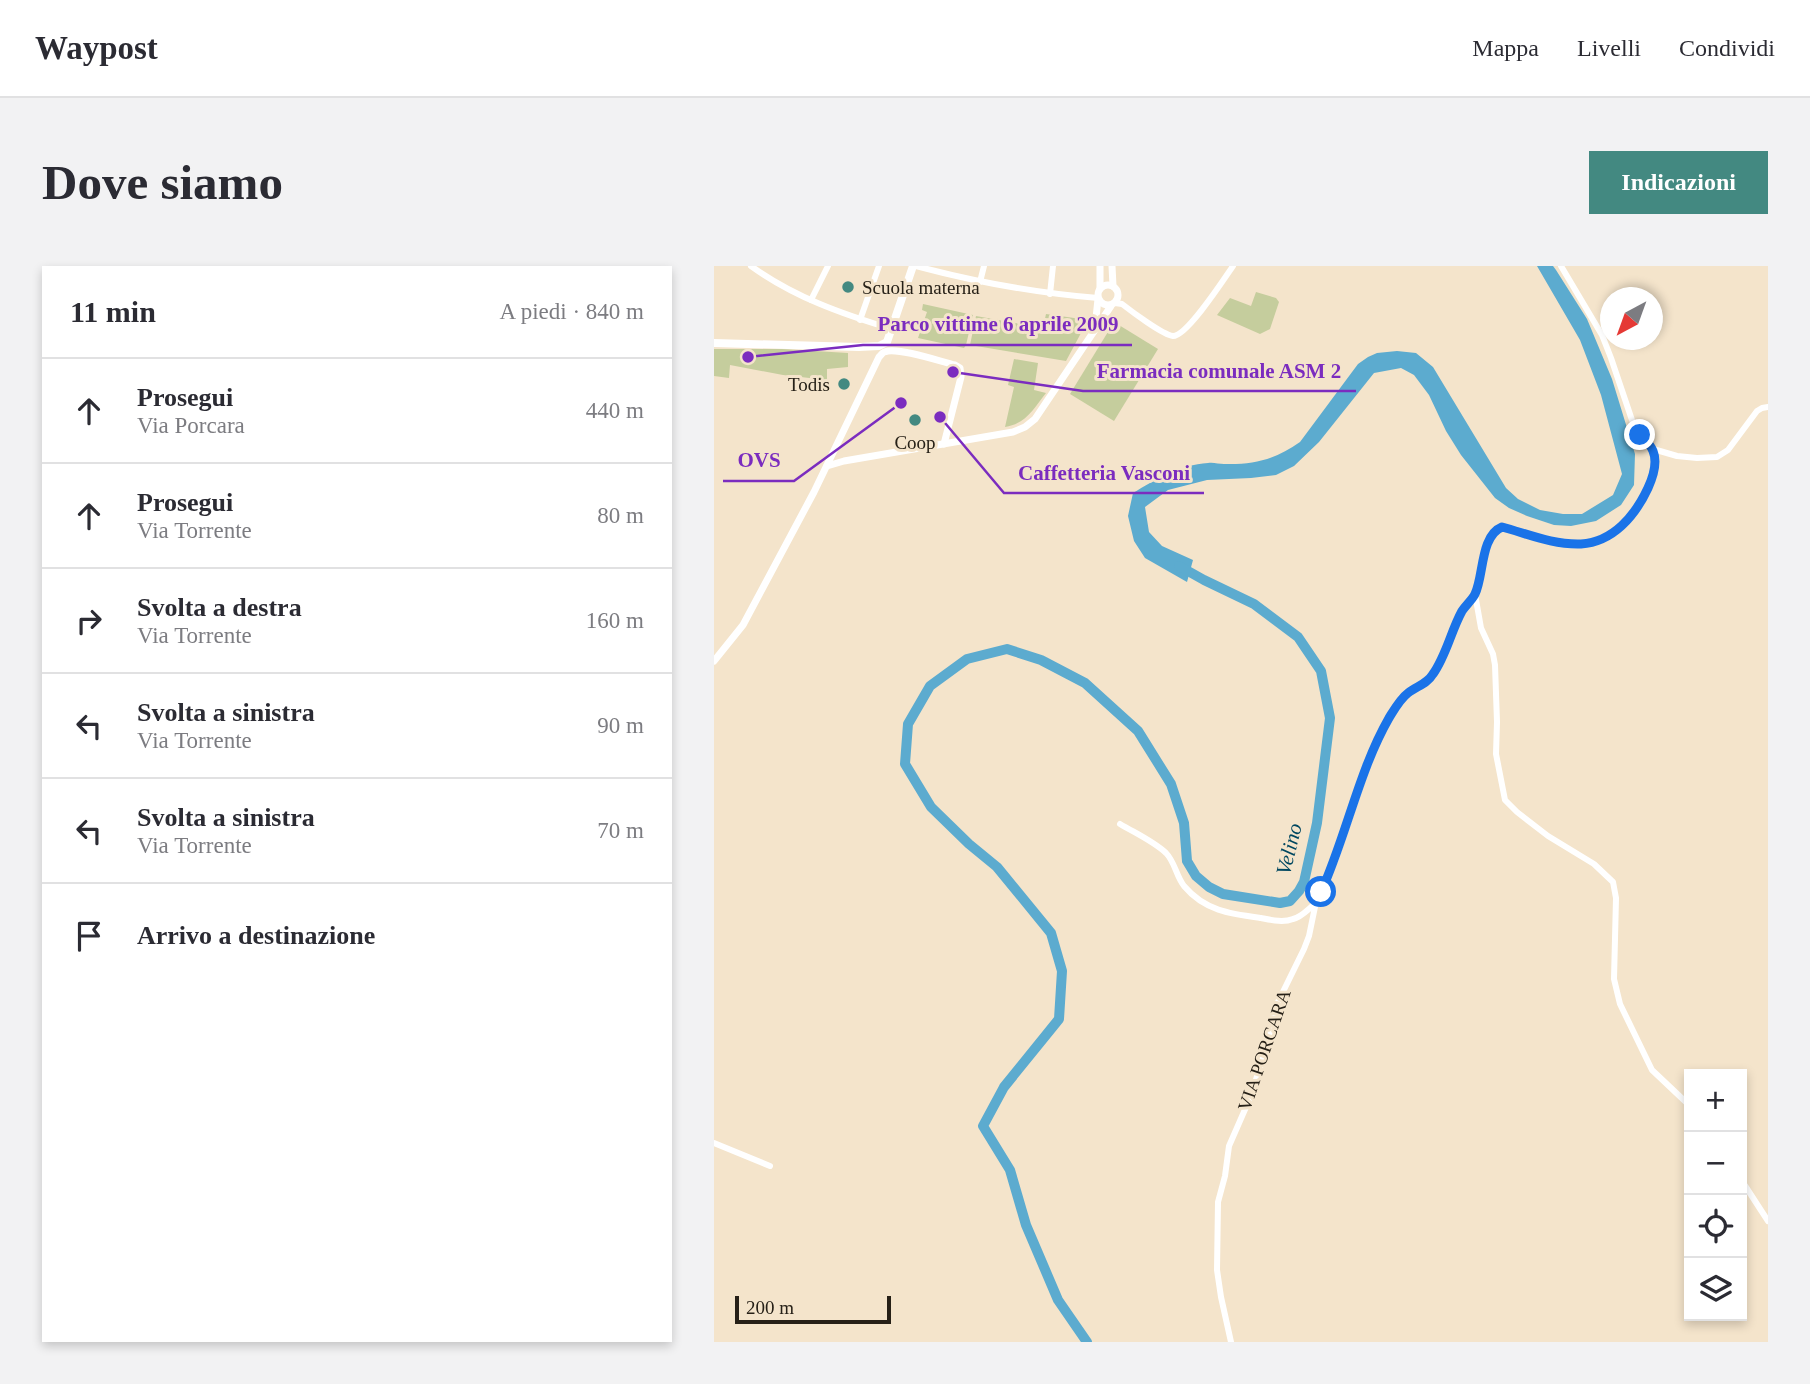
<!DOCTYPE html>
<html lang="it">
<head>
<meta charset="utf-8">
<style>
	body { margin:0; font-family:"Times New Roman",serif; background:#f2f2f3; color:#2b2b33 }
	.controls { position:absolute; right:21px; bottom:21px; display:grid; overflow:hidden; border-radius:0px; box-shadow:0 4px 10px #0003 }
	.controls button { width:63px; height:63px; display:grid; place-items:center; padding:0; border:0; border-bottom:2px solid #e1e1e2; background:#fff; color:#2b2b33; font:35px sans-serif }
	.compass { position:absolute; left:886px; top:21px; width:63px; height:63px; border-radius:50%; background:#fff; box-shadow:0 4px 10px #0003; rotate:221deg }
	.scale { position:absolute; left:21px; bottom:18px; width:156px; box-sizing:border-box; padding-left:7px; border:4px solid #262017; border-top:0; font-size:19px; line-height:24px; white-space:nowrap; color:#262017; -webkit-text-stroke:5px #f4e4cb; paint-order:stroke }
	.stop { position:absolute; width:21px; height:21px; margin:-16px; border:5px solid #1a73e8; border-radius:50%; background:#fff }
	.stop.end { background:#1a73e8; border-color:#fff; box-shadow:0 2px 7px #0008 }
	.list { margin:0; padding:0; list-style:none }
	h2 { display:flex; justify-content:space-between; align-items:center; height:91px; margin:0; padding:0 28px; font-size:30px }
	h2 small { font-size:23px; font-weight:400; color:#7c7c81 }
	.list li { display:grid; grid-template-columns:46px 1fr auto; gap:21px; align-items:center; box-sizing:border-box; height:105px; padding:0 28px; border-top:2px solid #e1e1e2 }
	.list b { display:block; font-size:26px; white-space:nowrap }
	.list p { margin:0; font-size:23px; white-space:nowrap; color:#7c7c81 }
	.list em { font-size:23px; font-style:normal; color:#7c7c81 }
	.icon { flex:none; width:38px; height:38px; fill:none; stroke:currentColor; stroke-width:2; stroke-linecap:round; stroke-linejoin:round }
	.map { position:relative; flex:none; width:1054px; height:1076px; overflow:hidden; border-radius:0px }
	header { display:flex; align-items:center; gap:42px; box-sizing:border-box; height:98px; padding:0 35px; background:#fff; border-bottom:2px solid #e1e1e2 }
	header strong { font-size:33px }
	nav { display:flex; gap:38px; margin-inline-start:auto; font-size:24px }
	.intro { display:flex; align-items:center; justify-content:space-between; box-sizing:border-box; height:168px; padding:0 42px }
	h1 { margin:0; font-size:49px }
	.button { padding:18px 32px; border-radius:0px; background:#438981; color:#fff; font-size:24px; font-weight:700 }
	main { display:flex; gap:42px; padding:0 42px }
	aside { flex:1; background:#fff; border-radius:0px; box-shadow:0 4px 10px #0003 }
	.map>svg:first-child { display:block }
	.green { fill:#c5cd9d }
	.water { fill:#5cabcf }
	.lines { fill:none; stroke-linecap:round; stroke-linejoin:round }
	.river { stroke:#5cabcf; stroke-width:10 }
	.minor { stroke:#fff; stroke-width:6 }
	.tertiary { stroke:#fff; stroke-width:7 }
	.secondary { stroke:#fff; stroke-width:8 }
	.route { stroke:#1a73e8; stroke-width:9 }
	.poi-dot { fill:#438981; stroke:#f4e4cb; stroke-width:2.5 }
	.labels { text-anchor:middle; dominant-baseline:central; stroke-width:6; stroke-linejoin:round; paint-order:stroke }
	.poi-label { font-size:19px; fill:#262017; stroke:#f4e4cb; text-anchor:start }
	.street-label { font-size:19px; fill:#262017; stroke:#f4e4cb }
	.water-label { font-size:21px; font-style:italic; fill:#004760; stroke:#f4e4cb }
	.leader { fill:none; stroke:#7b2cbf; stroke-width:2.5 }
	.callout-dot { fill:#7b2cbf; stroke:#f4e4cb; stroke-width:2.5 }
	.callout-label { font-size:21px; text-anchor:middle; font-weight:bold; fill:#7b2cbf; stroke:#f4e4cb; stroke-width:6; stroke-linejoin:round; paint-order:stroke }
</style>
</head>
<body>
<header>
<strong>Waypost</strong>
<nav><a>Mappa</a><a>Livelli</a><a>Condividi</a></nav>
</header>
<div class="intro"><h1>Dove siamo</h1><a class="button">Indicazioni</a></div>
<main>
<aside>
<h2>11 min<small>A piedi · 840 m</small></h2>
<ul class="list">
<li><svg class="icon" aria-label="ahead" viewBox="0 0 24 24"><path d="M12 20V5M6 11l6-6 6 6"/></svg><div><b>Prosegui</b><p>Via Porcara</p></div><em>440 m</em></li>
<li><svg class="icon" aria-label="ahead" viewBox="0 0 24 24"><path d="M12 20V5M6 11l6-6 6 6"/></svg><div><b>Prosegui</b><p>Via Torrente</p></div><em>80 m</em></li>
<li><svg class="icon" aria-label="right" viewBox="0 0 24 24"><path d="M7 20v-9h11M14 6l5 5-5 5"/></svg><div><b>Svolta a destra</b><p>Via Torrente</p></div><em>160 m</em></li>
<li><svg class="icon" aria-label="left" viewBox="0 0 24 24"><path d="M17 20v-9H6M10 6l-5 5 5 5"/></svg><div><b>Svolta a sinistra</b><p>Via Torrente</p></div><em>90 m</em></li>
<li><svg class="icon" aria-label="left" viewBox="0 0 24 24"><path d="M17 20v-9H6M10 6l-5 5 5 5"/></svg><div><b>Svolta a sinistra</b><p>Via Torrente</p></div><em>70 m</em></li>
<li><svg class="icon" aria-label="arrive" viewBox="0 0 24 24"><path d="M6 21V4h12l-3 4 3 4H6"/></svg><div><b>Arrivo a destinazione</b></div></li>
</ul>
</aside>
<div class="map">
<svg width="1054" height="1076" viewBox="0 0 1054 1076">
	<rect width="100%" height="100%" fill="#f4e4cb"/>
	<g class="green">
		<polygon points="542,26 562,32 565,36 556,63 546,68 503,49 516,32 537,40"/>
		<polygon points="209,38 259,49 252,79 250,82 204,72 213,46 208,44"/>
		<polygon points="332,48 374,54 352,95 256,79 262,50 329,62"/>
		<polygon points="400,56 444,83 400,155 356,128"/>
		<polygon points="0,83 68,83 134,87 134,101 113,103 113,114 69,109 16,99 15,112 0,110"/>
		<path d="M300,93l24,4 -4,27 12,3c-12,15 -20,31 -41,34l9,-40 -6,-2z"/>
	</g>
	<path class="water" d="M823,0h16l3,4 31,49 25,60 23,75 -1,31 -13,20 -25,16 -25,5 -17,-1 -27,-9 -18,-8 -14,-10 -34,-43 -15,-24 -17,-36 -15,-20 -13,-7 -27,5 -55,69 -25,24 -18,9 -25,3 -44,2 -39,10 -23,17 4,25 13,14 31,14 -6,22 -42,-24 -11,-17 -6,-25 5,-23c23,-14 47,-28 75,-30 5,-1 11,1 16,1 30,1 52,-5 76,-22l58,-78 10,-7 9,-4 20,-2 19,2 17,14 73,121 12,11 22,11 23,4h19l31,-19 9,-21 -21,-79 -21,-55z"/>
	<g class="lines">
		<polyline class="river" points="373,1076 344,1034 312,959 296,904 269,860 290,821 345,753 348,705 337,667 283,601 255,578 217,541 191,498 194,458 216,420 253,393 293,383 327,394 371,417 424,465 457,518 470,557 473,595 482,610 495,621 509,628 566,637 576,635 585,625 590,616 603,557 616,452 607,405 584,371 540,338 490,314 465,300"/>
		<g class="minor">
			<path d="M37,0c43,31 91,48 141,63"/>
			<path d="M202,0c60,16 120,27 182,32"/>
			<polyline points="847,0 888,69 897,92 920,160 939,183 963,190 983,192 1003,191 1014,184 1043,145 1048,142 1054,141"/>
			<polyline points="266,16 270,0"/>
			<polyline points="336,28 339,0"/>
			<polyline points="97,34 114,0"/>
			<path d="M401,37l7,1c9,7 41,31 51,32 14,0 51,-57 60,-70"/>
			<polyline points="146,54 165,0"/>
			<path d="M939,183c4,18 -2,36 -11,52 -23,39 -56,49 -99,39 -14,-4 -27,-10 -42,-13l-4,2 -8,11 -14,54 6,34 12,26 2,11 2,57 -1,32 9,46 12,12 31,24 46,28 19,18 3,16 -2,81 6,25 32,66 37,35"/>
			<path d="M406,558c15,9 33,17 46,29 9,9 10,23 18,33 21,25 47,28 77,32 10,2 22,5 32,1 9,-2 15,-10 22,-15"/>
			<polyline points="0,877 56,900"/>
			<polyline points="1028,915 1054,955"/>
			<polyline points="517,1076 507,1031 503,1004 504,936 511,910 515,880 536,832 549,792 563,738 590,683 595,670 602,636 621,595 651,507 667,467 689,431 711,417 719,410 749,345 761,328"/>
		</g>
		<g class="tertiary">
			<polyline points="386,0 386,22"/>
			<polyline points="398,0 399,20"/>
			<circle cx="394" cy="29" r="10"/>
			<polyline points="379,60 382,52 384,33"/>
			<polyline points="113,200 130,195 299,166 311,161 321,153 397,40"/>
			<path d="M0,395l29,-36 71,-133 65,-135c4,-4 3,-5 9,-6 16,-2 51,10 67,14l5,3 1,9 -17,67"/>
		</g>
		<polyline class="secondary" points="0,77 145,81 165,80 173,76 199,0"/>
	</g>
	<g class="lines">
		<path class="route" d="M607,626c25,-55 38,-122 68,-174 5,-8 11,-19 19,-25 9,-7 19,-9 25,-19 13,-18 18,-43 29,-63 4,-6 10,-11 13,-17 9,-18 5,-58 27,-67 26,7 51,18 79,17 32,-2 54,-28 67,-56 5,-11 10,-25 5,-37 -2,-6 -8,-11 -13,-16"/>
	</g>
	<g class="poi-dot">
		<circle cx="134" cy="21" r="7"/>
		<circle cx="130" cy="118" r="7"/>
		<circle cx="201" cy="154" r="7"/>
	</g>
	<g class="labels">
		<g class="poi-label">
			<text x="148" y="21">Scuola materna</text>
			<text x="116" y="118" text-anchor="end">Todis</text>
			<text x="201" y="176" text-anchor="middle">Coop</text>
		</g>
		<g class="street-label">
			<text transform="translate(550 784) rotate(-71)">VIA PORCARA</text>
		</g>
		<g class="water-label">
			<text transform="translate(575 583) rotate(-76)">Velino</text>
		</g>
	</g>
	<path class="leader" d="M34 91L149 79H418M239 106L369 125H642M187 137L80 215H9M226 151L290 227H490"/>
	<g class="callout-dot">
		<circle cx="34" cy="91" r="7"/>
		<circle cx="239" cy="106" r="7"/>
		<circle cx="187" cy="137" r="7"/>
		<circle cx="226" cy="151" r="7"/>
	</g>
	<g class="callout-label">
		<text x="284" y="65">Parco vittime 6 aprile 2009</text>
		<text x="505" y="112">Farmacia comunale ASM 2</text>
		<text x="45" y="201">OVS</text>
		<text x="390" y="214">Caffetteria Vasconi</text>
	</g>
</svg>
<div class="controls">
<button>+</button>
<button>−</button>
<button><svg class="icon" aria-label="locate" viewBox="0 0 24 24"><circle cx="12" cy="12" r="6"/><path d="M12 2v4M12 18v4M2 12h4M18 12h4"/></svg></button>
<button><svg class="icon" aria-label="layers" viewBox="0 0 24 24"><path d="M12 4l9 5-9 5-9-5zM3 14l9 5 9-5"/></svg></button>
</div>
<svg class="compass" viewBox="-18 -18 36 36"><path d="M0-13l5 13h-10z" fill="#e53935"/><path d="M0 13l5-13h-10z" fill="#7c7c81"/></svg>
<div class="scale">200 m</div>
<div class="stop" style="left:607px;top:626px"></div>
<div class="stop end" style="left:926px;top:169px"></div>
</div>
</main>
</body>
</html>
